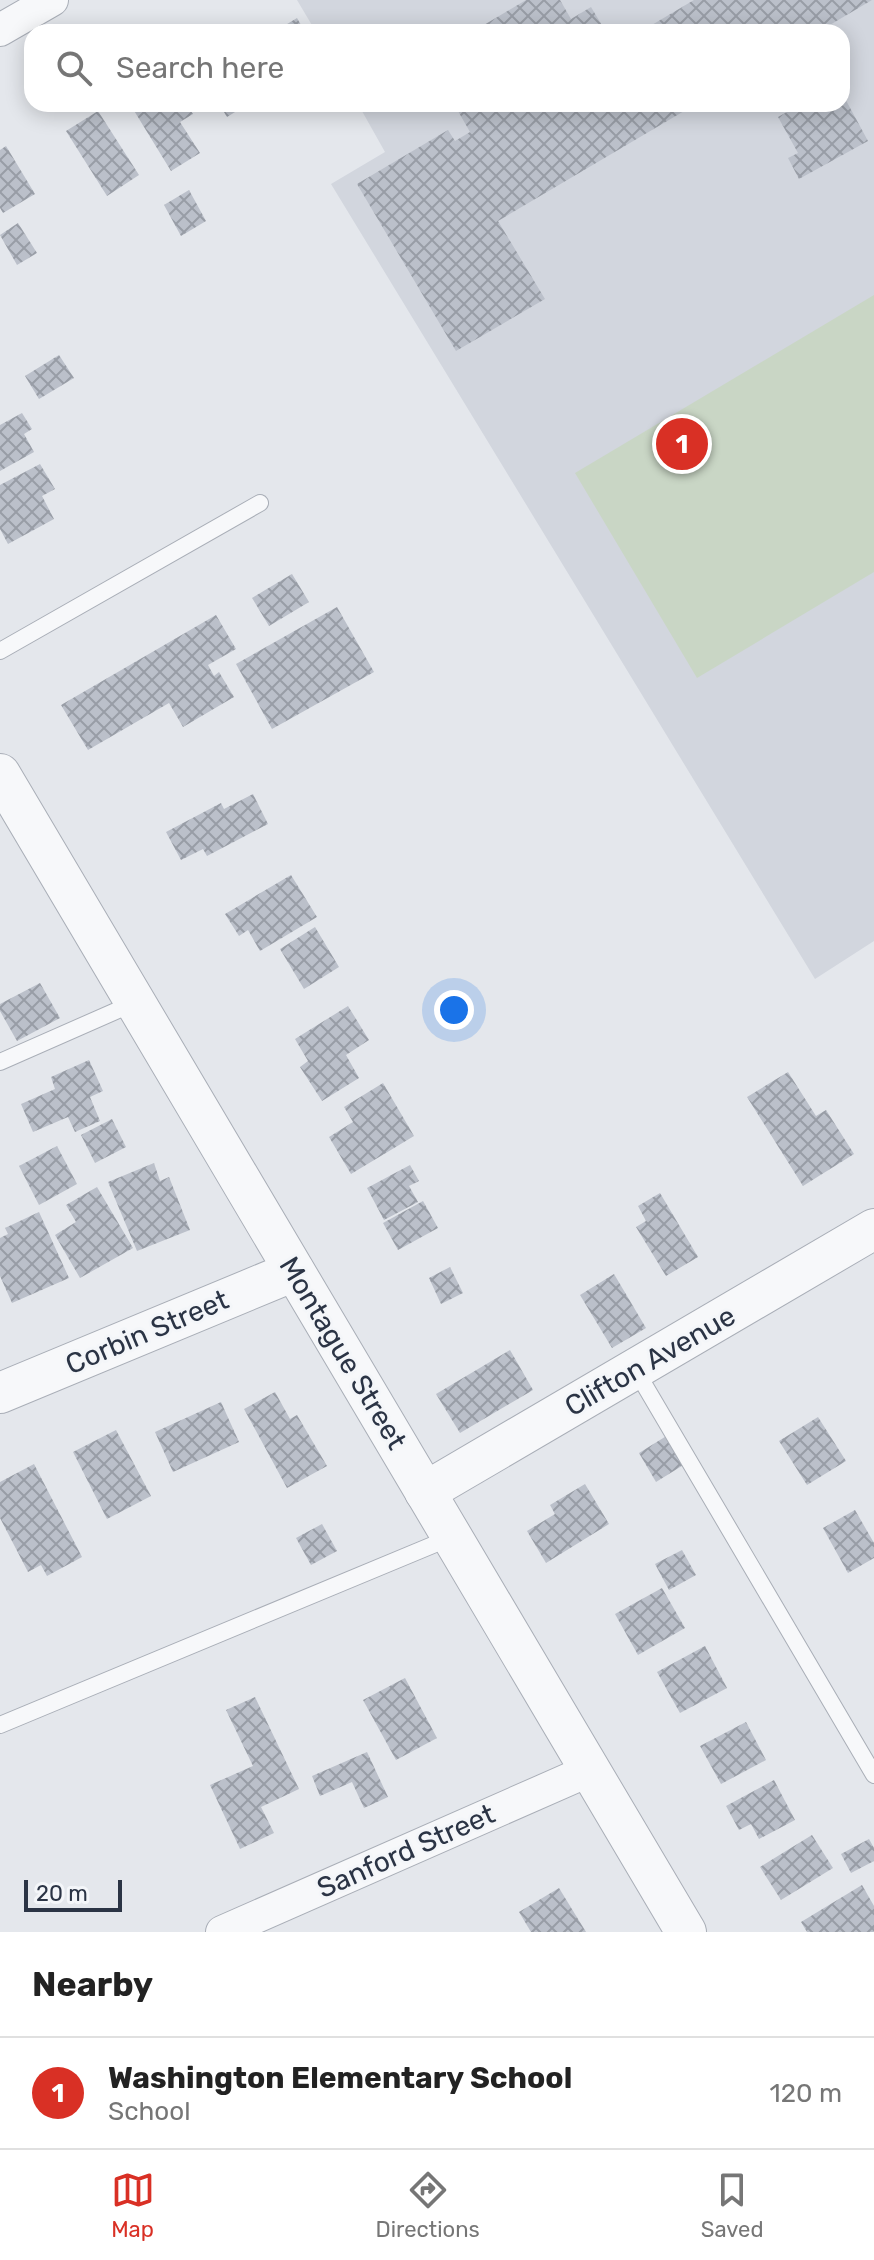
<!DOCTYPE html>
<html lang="en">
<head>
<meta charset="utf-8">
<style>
	body { margin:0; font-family:Rubik,sans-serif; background:#f2f2f2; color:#222 }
	.scale { position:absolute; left:24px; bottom:20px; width:98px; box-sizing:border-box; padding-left:8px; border:4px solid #2b3445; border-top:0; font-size:22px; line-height:28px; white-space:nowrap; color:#2b3445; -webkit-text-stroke:6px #f4f6f9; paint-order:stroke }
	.you { position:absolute; left:454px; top:1010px; width:28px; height:28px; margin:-20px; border:6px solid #fff; border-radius:50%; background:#1a73e8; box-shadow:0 0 0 12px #1a73e833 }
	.badge { display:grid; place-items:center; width:52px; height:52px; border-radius:50%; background:#d93025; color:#fff; font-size:26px; font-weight:700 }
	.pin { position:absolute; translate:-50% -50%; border:4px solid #fff; box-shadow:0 2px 8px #0006 }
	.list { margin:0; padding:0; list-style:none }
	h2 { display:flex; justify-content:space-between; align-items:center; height:104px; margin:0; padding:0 32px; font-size:34px }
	h2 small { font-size:26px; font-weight:400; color:#767676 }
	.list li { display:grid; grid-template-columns:52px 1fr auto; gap:24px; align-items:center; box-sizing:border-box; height:112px; padding:0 32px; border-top:2px solid #e0e0e0 }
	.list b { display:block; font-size:30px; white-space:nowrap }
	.list p { margin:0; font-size:26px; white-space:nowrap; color:#767676 }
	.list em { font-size:26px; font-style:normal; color:#767676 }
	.icon { flex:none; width:44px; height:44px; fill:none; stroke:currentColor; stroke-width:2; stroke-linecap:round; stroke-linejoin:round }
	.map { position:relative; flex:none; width:874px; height:1932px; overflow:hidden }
	.search { position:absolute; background:#fff; box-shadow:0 4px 20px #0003; left:24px; right:24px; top:24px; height:88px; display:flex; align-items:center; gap:20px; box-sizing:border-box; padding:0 28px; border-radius:24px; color:#767676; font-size:30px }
	.sheet { height:216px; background:#fff }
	nav { display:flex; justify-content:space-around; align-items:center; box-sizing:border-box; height:112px; border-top:2px solid #e0e0e0; background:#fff; font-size:22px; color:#767676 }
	nav a { display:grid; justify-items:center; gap:4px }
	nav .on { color:#d93025 }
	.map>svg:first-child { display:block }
	.built { fill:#d2d6de }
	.green { fill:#c9d6c5 }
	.building { fill:url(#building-cross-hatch) }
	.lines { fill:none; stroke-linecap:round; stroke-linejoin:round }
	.service-casing { stroke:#a9aeb7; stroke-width:18 }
	.minor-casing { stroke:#a9aeb7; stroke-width:34 }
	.tertiary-casing { stroke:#a9aeb7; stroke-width:42 }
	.service { stroke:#f7f8fa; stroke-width:16 }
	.minor { stroke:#f7f8fa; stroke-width:32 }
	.tertiary { stroke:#f7f8fa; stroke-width:40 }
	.labels { text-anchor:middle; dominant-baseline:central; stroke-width:6; stroke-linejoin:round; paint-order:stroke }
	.street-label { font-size:28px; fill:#2b3445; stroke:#f4f6f9 }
</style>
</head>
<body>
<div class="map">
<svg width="874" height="1932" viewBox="0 0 874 1932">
	<defs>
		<pattern id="building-cross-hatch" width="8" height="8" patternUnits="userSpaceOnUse" patternTransform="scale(2)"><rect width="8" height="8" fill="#bbc0ca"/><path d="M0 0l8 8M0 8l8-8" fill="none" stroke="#989da6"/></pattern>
	</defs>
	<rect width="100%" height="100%" fill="#e4e7ec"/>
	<polygon class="built" points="297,0 874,0 874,941 815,979 331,184 385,152 358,104 842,104 842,32 316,32"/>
	<polygon class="green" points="874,295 874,572 697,678 575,473"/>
	<g class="building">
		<polygon points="526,0 560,0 571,19 591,7 606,32 472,32"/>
		<polygon points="694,0 872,0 818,32 640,32"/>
		<polygon points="297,18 305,32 274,32"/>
		<polygon points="842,93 868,141 799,179 788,158 798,153 778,117 801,104 842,104"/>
		<polygon points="142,104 186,104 193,114 180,122 200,153 171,171 133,109"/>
		<polygon points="219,104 248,104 227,117"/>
		<polygon points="454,104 696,104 498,221 545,299 456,351 357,184 448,130 455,141 470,132"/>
		<polygon points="98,111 139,175 107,196 66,131"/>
		<polygon points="6,146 35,194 3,213 0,208 0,150"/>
		<polygon points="189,190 206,221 181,236 164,205"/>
		<polygon points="18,223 37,253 17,265 0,235"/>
		<polygon points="59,355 74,378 39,399 25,376"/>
		<polygon points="22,413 32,429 24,434 34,452 0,471 0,425"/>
		<polygon points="40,464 55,489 42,496 54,519 8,544 0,529 0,485"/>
		<polygon points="292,574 309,602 269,626 252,598"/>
		<polygon points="337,607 374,672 272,729 236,664"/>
		<polygon points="216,615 236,649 208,665 214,676 219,672 234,697 183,727 169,703 88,750 61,705"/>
		<polygon points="253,794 268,824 207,856 203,849 181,860 166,832 221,803 224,809"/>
		<polygon points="291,875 317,917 260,951 248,930 239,936 225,914"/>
		<polygon points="315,927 339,967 304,989 280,949"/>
		<polygon points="40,983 60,1018 17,1041 0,1011 0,1004"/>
		<polygon points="348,1006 369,1040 346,1055 359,1078 322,1101 300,1067 308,1061 295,1039"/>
		<polygon points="89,1060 103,1091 90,1097 100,1121 75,1132 68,1117 33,1132 21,1104 55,1089 51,1077"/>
		<polygon points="788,1072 816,1116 826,1110 854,1154 803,1186 747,1097"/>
		<polygon points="383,1083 414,1136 351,1174 329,1137 353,1122 344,1107"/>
		<polygon points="112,1119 126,1147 95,1163 81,1135"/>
		<polygon points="57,1146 77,1184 39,1205 19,1166"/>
		<polygon points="154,1163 160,1181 169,1177 190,1230 137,1251 108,1182"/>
		<polygon points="410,1165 419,1181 409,1186 418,1202 384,1220 367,1188"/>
		<polygon points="97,1187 133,1248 80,1278 55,1235 76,1222 66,1205"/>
		<polygon points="660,1193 698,1257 666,1276 636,1227 646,1221 638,1206"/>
		<polygon points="423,1201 438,1228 398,1250 383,1223"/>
		<polygon points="39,1212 69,1278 12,1303 0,1276 0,1238 8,1234 5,1228"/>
		<polygon points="450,1267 463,1293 441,1304 429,1278"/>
		<polygon points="614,1274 646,1328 612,1348 580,1295"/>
		<polygon points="510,1350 533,1390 460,1433 436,1394"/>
		<polygon points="275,1392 290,1419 297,1415 327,1466 287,1488 244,1409"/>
		<polygon points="221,1402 239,1442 173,1472 155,1432"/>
		<polygon points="818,1417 846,1461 807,1485 779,1441"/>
		<polygon points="116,1430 151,1496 107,1519 73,1452"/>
		<polygon points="668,1435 685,1464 656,1482 639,1453"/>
		<polygon points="34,1464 82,1557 47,1576 41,1565 28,1572 0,1518 0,1482"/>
		<polygon points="585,1484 609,1524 546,1563 527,1531 555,1514 550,1505"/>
		<polygon points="855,1510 874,1543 874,1558 848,1573 823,1528"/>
		<polygon points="322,1524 337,1551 311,1565 296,1538"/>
		<polygon points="682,1550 696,1575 669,1590 655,1564"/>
		<polygon points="662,1588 685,1628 638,1655 615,1614"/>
		<polygon points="705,1646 727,1688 680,1713 657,1672"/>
		<polygon points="405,1678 437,1738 396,1760 363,1700"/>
		<polygon points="255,1697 299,1789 261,1807 274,1833 240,1849 210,1785 253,1766 226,1710"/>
		<polygon points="746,1722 766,1760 721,1784 700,1746"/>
		<polygon points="367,1752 388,1797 364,1808 352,1782 320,1796 312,1776"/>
		<polygon points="774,1780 795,1820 759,1839 751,1824 739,1830 726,1806"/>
		<polygon points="812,1835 833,1868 781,1900 760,1867"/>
		<polygon points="869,1839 874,1848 874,1861 851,1873 841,1854"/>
		<polygon points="862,1885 874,1906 874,1932 807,1932 801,1922"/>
		<polygon points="559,1888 586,1932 531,1932 519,1912"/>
	</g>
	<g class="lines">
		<defs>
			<g id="service">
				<polyline points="0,651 260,503"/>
				<polyline points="0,1062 134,1003"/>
				<polyline points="635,1369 874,1775"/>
				<polyline points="0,1725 452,1537"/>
			</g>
			<g id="minor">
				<polyline points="0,30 52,0"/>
				<polyline points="222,1932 590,1770"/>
			</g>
			<g id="tertiary">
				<polyline points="0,774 686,1932"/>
				<polyline points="0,1393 294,1271"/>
				<polyline points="425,1492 874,1229"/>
			</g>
		</defs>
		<use href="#service" class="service-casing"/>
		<use href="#minor" class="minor-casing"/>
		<use href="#tertiary" class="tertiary-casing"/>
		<use href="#service" class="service"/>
		<use href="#minor" class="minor"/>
		<use href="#tertiary" class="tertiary"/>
	</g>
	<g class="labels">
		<g class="street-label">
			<text transform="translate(147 1332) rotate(-23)">Corbin Street</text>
			<text transform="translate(343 1353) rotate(59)">Montague Street</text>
			<text transform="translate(650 1361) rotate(-30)">Clifton Avenue</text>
			<text transform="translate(406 1851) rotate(-24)">Sanford Street</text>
		</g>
	</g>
</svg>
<div class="scale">20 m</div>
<div class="you"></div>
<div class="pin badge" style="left:682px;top:444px">1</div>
<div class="search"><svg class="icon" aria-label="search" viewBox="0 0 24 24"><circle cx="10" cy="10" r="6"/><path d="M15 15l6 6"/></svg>Search here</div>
</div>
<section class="sheet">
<h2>Nearby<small></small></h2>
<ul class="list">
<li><span class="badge">1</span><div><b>Washington Elementary School</b><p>School</p></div><em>120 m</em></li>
</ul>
</section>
<nav>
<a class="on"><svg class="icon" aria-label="map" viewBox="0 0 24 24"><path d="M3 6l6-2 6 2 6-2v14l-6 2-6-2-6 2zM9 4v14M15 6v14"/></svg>Map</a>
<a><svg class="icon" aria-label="directions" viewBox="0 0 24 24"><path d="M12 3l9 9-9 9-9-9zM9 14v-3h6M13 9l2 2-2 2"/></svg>Directions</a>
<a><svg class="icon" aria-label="saved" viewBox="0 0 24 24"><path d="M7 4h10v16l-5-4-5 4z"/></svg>Saved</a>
</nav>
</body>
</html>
